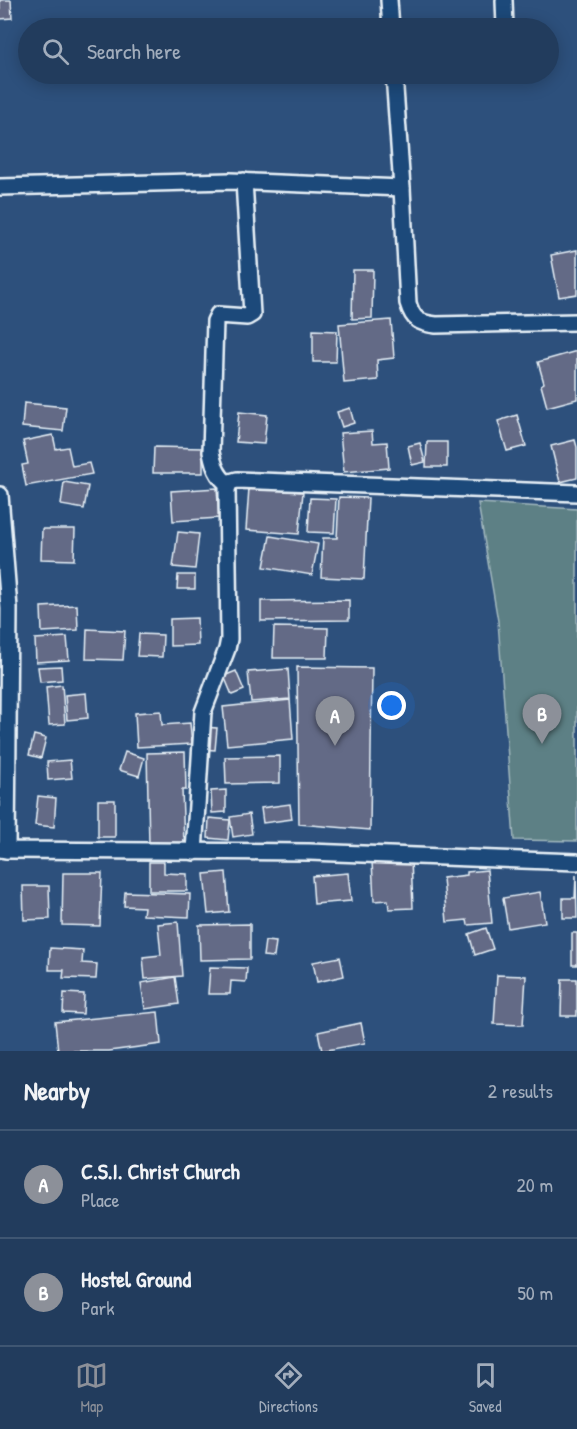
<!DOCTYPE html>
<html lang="en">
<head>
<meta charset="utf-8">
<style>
	body { margin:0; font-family:"Patrick Hand",sans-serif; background:#2e4766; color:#f1f3f6 }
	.you { position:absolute; left:392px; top:706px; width:21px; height:21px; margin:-15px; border:4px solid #fff; border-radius:50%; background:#1a73e8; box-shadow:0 0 0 9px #1a73e833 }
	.badge { display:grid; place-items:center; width:39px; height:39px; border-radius:50%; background:#8c9099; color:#fff; font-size:20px; font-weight:700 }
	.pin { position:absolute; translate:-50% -50px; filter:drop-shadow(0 2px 3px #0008) }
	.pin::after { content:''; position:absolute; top:32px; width:21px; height:18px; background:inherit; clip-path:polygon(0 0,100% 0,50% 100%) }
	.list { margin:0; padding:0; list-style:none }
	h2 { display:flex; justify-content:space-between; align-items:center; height:78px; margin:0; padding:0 24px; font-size:26px }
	h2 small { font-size:20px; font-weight:400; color:#a2adbc }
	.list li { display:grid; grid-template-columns:39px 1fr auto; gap:18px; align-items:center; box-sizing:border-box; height:108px; padding:0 24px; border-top:2px solid #3f5672 }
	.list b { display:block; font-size:22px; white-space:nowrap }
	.list p { margin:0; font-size:20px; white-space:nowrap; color:#a2adbc }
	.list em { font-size:20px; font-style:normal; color:#a2adbc }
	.icon { flex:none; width:33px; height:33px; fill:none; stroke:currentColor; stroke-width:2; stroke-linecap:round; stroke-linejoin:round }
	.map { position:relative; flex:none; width:577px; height:1051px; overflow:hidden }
	.search { position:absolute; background:#223c5d; box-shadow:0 3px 15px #0003; left:18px; right:18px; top:18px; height:66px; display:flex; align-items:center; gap:15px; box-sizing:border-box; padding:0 21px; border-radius:33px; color:#a2adbc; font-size:22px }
	.sheet { height:294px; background:#223c5d }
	nav { display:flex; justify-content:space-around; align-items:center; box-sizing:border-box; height:84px; border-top:2px solid #3f5672; background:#223c5d; font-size:16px; color:#a2adbc }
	nav a { display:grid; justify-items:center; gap:3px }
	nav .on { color:#8c9099 }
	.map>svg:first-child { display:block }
	.green { fill:#5d8085; stroke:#a2b8be; stroke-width:1.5 }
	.building { fill:#636a86; stroke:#e8f1f8; stroke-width:1.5 }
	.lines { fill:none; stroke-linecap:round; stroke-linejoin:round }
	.minor-casing { stroke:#e8f1f8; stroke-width:20 }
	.minor { stroke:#1f4a7a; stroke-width:15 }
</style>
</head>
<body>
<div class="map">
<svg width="577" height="1051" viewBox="0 0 577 1051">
	<rect width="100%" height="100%" fill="#2d507c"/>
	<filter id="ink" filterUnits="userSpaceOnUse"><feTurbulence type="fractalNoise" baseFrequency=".0167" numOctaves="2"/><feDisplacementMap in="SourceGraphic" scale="12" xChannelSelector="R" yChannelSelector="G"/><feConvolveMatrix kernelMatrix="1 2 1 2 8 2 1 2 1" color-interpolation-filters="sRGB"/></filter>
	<g filter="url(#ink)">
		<polygon class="green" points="478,503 577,509 577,841 514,840 498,621"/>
		<g class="building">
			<polygon points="0,0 11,0 12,18 0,19"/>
			<polygon points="577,250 577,294 559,297 551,255"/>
			<polygon points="353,270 373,270 372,318 352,319"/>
			<polygon points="391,320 394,358 377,360 378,380 344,383 339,324"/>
			<polygon points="313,330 337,331 336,362 313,362"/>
			<polygon points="577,351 577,399 547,407 541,385 544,383 538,362"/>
			<polygon points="24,403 66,407 63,431 22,427"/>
			<polygon points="350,408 354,423 342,427 337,412"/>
			<polygon points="239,412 267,415 264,444 236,442"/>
			<polygon points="517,415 526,446 507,451 498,421"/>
			<polygon points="372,431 373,443 387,442 389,468 344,472 340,433"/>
			<polygon points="53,435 56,449 68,447 72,466 89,463 92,474 26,486 22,465 28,464 23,441"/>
			<polygon points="575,440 577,447 577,478 560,482 551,446"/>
			<polygon points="427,442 447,442 447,467 426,467"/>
			<polygon points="420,443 425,462 412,465 408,446"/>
			<polygon points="154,447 203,448 203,473 153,473"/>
			<polygon points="64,482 88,486 84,509 61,505"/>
			<polygon points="217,488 219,518 173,521 171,491"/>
			<polygon points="249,488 303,492 299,534 246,530"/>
			<polygon points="339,497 368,498 364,579 321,577 323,538 337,538"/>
			<polygon points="310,498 336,499 334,533 308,532"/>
			<polygon points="42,529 75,529 74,560 41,559"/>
			<polygon points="178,532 199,534 195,569 173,567"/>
			<polygon points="270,536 318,544 312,575 264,567"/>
			<polygon points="178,575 195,575 195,589 177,589"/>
			<polygon points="349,600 349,620 261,621 261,601"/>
			<polygon points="77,605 78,630 42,632 41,607"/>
			<polygon points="197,618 198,645 170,646 170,619"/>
			<polygon points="274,627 328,628 327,658 273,658"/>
			<polygon points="87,629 125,631 123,660 86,659"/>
			<polygon points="139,634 163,635 162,657 137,656"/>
			<polygon points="67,637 69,660 36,662 35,639"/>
			<polygon points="61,666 62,680 40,682 38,667"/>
			<polygon points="297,667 372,668 370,830 299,824"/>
			<polygon points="288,669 290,699 251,702 248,672"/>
			<polygon points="236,671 244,690 232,695 224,676"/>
			<polygon points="62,685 65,724 49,725 46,687"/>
			<polygon points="86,693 88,718 67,720 65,695"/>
			<polygon points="290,700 293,739 227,745 223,707"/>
			<polygon points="161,711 162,725 190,723 192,744 137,747 135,713"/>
			<polygon points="203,727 217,728 215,750 201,749"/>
			<polygon points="34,735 46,738 41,758 29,755"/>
			<polygon points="125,752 144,758 139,776 119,770"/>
			<polygon points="185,752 186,790 182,790 184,844 149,845 147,753"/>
			<polygon points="280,756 280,783 226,784 225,757"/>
			<polygon points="70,760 72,778 48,780 47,762"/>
			<polygon points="226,790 226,812 212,813 211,791"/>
			<polygon points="38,796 56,798 54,827 35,825"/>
			<rect x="98" y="800" width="17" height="37"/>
			<polygon points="290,804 292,819 263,823 261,808"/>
			<polygon points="249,814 252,834 233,837 230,817"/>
			<polygon points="209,818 230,820 228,840 208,838"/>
			<polygon points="411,859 413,908 389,909 388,900 374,901 372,861"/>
			<polygon points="149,862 164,862 164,873 187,874 187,891 149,891"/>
			<polygon points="487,870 492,923 468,925 467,920 447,922 443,878 467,875 467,872"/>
			<polygon points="226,872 229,912 208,914 204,874"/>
			<polygon points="63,873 102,873 100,926 62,925"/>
			<polygon points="348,873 351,901 314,904 312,876"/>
			<polygon points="576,875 577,918 563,918 563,898 575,898"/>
			<polygon points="23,886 49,886 50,919 24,920"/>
			<polygon points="125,892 190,894 189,917 143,915 144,907 124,906"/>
			<polygon points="540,892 545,922 508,928 503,898"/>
			<polygon points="178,922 182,976 145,979 143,957 161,955 158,924"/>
			<polygon points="250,924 250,959 200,960 199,925"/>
			<polygon points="486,928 493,949 475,955 469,934"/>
			<rect x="572" y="933" width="5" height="32"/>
			<polygon points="265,941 276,942 274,957 263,956"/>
			<polygon points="50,948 83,950 82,963 97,964 96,979 63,978 64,970 49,970"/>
			<polygon points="340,957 344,976 317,982 313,962"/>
			<polygon points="210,967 247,968 246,982 231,981 230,994 208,994"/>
			<polygon points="497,975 526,976 523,1025 494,1024"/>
			<polygon points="175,977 179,1004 145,1009 141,983"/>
			<polygon points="562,979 577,979 577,1016 561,1016"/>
			<polygon points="64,993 84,994 83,1014 63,1013"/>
			<polygon points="158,1012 161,1044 109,1051 58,1051 55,1022"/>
			<polygon points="361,1023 365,1043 322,1051 318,1032"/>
		</g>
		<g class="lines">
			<defs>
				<g id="minor">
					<polyline points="389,0 391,28"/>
					<polyline points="504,0 505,28"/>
					<path d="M394,74l8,114 6,115c5,17 11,20 28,22l141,-3"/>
					<polyline points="0,187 230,181 402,188"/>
					<path d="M228,484c-11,-8 -14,-18 -17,-32l4,-131 3,-6 29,2 5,-3 -8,-133"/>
					<polyline points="0,495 9,608 7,850"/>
					<polyline points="0,849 7,850 309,852 577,862"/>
					<polyline points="194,852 203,712 227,649 229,639 227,489 230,482 237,480 577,493"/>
				</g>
			</defs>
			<use href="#minor" class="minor-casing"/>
			<use href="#minor" class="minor"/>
		</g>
	</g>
</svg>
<div class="you"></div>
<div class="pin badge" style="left:335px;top:746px">A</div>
<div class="pin badge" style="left:542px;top:744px">B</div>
<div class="search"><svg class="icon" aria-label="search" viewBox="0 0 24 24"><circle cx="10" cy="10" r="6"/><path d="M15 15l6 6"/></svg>Search here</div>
</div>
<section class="sheet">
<h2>Nearby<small>2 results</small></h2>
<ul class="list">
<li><span class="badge">A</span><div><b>C.S.I. Christ Church</b><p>Place</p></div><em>20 m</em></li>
<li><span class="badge">B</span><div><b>Hostel Ground</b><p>Park</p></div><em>50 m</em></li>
</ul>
</section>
<nav>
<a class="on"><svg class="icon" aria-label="map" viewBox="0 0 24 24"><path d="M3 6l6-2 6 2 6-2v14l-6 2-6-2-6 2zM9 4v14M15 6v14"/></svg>Map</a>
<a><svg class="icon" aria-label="directions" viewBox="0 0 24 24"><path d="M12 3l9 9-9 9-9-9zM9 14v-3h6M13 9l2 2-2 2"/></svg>Directions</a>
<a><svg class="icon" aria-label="saved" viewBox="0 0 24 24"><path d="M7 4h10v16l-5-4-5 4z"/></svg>Saved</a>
</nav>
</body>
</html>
